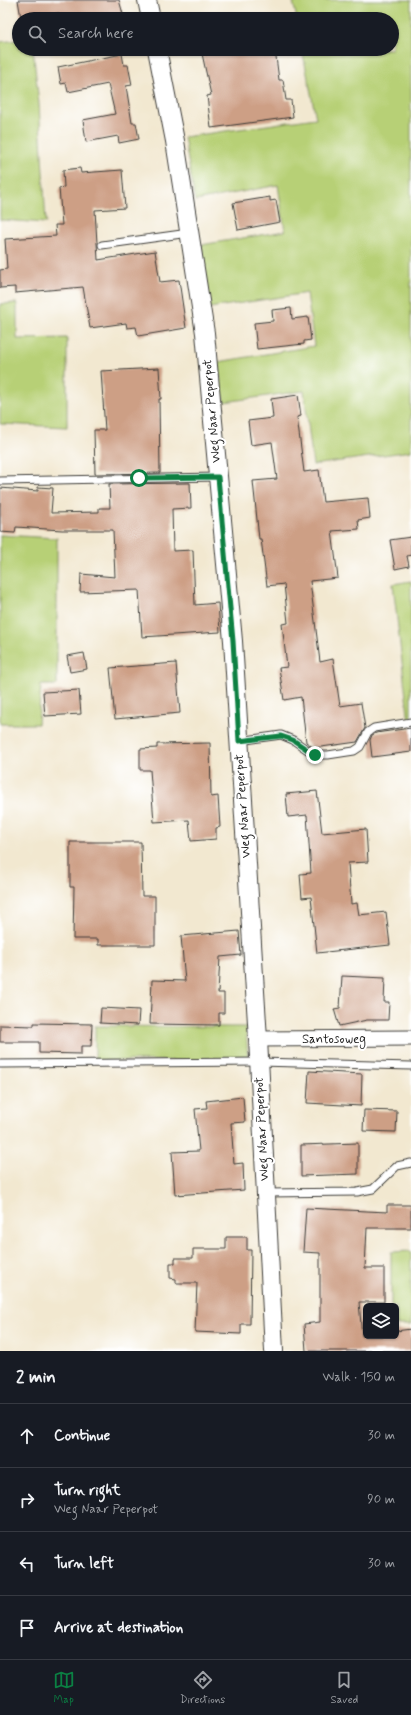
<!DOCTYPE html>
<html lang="en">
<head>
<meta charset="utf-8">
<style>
	body { margin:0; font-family:Mynerve,sans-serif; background:#242831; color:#f1f3f6 }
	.controls { position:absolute; right:12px; bottom:12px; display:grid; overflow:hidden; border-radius:6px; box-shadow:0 1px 3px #0004 }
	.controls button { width:36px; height:36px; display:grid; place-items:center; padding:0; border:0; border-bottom:1px solid #363941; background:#171b24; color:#f1f3f6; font:20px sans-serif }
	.stop { position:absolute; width:12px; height:12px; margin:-9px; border:3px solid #0b8043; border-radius:50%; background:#fff }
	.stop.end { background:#0b8043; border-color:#fff; box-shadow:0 1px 4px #0008 }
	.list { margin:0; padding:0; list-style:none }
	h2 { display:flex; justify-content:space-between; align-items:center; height:52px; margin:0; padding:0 16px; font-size:17px }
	h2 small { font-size:13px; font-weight:400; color:#9ea1a6 }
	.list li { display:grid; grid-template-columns:26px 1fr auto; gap:12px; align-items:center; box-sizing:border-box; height:64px; padding:0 16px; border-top:1px solid #363941 }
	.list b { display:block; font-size:15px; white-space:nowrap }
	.list p { margin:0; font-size:13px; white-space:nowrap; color:#9ea1a6 }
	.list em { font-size:13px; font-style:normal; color:#9ea1a6 }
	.icon { flex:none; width:22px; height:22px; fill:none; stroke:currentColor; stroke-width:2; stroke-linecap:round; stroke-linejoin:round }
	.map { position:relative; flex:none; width:411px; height:1351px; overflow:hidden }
	.search { position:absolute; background:#171b24; box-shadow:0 1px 3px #0004; left:12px; right:12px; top:12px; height:44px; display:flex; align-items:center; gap:10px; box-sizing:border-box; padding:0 14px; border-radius:22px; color:#9ea1a6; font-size:15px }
	.sheet { height:308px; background:#171b24 }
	nav { display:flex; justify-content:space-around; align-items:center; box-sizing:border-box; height:56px; border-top:1px solid #363941; background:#171b24; font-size:11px; color:#9ea1a6 }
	nav a { display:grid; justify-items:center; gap:2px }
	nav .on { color:#0b8043 }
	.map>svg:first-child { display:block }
	.green { fill:#b7d076; stroke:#6a7649 }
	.building { fill:#cd9f85 }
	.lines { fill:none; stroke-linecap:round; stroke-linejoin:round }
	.service-casing { stroke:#3c3b37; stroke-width:9 }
	.minor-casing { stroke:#3c3b37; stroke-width:17 }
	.tertiary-casing { stroke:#3c3b37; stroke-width:20 }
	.service { stroke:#fff; stroke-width:7 }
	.minor { stroke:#fff; stroke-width:15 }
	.tertiary { stroke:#fff; stroke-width:18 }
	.route { stroke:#0b8043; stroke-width:5 }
	.labels { text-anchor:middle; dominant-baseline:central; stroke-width:4; stroke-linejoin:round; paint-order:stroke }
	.street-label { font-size:13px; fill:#1c1c1c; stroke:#fff }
</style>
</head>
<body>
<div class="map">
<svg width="411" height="1351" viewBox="0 0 411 1351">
	<rect width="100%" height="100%" fill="#fff"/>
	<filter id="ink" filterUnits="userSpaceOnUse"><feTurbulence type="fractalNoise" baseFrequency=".025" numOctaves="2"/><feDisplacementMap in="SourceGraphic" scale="8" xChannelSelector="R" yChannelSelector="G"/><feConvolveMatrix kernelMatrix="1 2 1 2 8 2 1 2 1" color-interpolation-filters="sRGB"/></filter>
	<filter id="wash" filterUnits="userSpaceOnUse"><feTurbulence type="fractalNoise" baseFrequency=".012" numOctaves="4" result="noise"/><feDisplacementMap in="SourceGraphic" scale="16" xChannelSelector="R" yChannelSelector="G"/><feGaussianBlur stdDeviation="0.9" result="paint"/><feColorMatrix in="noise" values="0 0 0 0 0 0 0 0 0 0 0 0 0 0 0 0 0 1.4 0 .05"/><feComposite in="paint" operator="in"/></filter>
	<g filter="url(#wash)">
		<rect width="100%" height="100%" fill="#f2e8d0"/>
		<g class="green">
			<polygon points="321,0 411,0 411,451 313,465 304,391 224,402 218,362 314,346 307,293 210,308 201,245 285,231 278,185 195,201 184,137 316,118 302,49 392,49 392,19 297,19 293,2"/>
			<polygon points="19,40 19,49 33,49 39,104 46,223 0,220 0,42"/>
			<polygon points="17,303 17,339 67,338 67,427 0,424 0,304"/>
			<polygon points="0,535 57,538 57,685 41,685 38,724 0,724"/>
			<polygon points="411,581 411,723 409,723 393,584"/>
			<polygon points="95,1026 246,1027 248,1060 95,1061"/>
			<polygon points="411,1251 411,1325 396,1325 396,1306 391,1306 391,1252"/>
		</g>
		<g id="blocks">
			<g class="building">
				<polygon points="18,0 119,0 123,14 103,19 60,19 59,13 21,18"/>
				<polygon points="201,49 275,49 279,80 283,80 286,100 291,100 293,117 211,128 207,96 211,95"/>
				<polygon points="122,54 124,65 128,65 132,85 126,86 132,123 136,123 139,139 119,143 118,136 86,142 83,120 115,114 108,84 68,92 66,83 61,84 58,67"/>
				<polygon points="80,168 81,173 122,170 125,208 95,210 98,260 155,251 160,282 179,280 186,328 138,336 136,327 127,328 126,323 90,328 83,287 15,293 15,287 0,288 0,270 7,269 5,239 56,236 55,225 62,225 59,188 64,187 63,170"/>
				<polygon points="270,197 270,201 276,200 280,222 238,230 233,203"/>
				<polygon points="291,308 292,319 308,317 311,340 304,341 304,344 257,349 254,323 273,321 272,310"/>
				<polygon points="159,368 161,399 159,399 160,473 95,474 94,430 105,430 101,371"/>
				<polygon points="298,395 301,416 297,417 304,472 319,470 323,502 368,498 370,518 358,520 359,529 332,531 338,578 310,581 320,662 333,659 340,706 361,703 365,728 357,742 314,748 306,742 301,697 284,700 279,668 287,667 282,624 288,623 284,584 267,586 261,539 259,539 253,481 277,479 272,442 251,445 248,421 273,418 271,399"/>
				<polygon points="190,483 191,508 172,509 173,551 193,550 195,605 218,603 220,632 142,637 139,590 80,592 81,574 115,577 113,530 62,530 16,527 15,533 0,532 0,488 38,491 38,487 53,488 51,513 99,512 99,508 110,508 109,484"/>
				<polygon points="411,537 411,555 407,556 409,566 395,569 390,540"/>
				<polygon points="84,653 87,669 70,672 67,656"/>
				<polygon points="176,663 180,713 115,719 110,668"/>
				<polygon points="79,690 81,714 45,716 43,692"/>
				<polygon points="411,728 411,752 372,757 370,740 372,735 376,733"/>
				<polygon points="210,743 211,797 218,796 220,827 216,828 216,839 191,841 189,820 154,822 150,770 140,770 140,749 157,748 157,744"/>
				<polygon points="317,791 322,833 366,829 368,862 348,863 351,904 357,903 359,915 386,912 390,945 317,953 311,897 302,898 300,874 311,873 307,815 288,817 286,794"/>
				<polygon points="70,842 141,842 142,896 155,896 155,945 98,945 98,939 73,939 74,887 70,887"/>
				<polygon points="239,931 241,955 220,957 218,993 224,993 224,1013 219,1013 219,1025 150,1024 152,980 185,981 181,936"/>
				<polygon points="342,976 385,978 384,1002 389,1002 388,1020 367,1020 339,1026 334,1009 340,1008"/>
				<polygon points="101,1008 139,1010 138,1025 100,1023"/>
				<polygon points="34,1023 92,1024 91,1046 81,1046 81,1054 39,1053 39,1042 0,1042 0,1025 34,1026"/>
				<polygon points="309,1071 362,1074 361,1106 307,1103"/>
				<polygon points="243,1097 245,1122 231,1123 234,1164 243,1163 244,1190 175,1195 172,1152 199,1151 195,1109 207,1108 206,1101"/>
				<polygon points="364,1110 397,1111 396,1132 363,1131"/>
				<polygon points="358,1143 358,1174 301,1176 301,1145"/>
				<polygon points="387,1205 411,1205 411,1228 367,1228 365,1268 384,1268 384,1302 359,1302 362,1336 396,1336 396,1331 411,1329 411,1351 306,1351 304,1324 320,1322 320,1253 303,1252 306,1208 387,1212"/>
				<polygon points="226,1237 247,1237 247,1250 251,1250 250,1324 241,1324 241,1334 195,1332 197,1283 176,1283 176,1279 170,1278 170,1263 175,1263 175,1258 193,1258 193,1249 226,1249"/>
			</g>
		</g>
	</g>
	<g filter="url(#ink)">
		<use href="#blocks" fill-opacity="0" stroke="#3c3b37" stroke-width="1"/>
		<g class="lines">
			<defs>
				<g id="service">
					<polyline points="102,245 189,233"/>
					<polyline points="0,481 218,477"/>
					<polyline points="239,741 281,735 293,740 315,755 328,755 354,751 360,747 368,732 374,728 411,722"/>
					<polyline points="0,1064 259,1062 411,1066"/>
					<polyline points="266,1193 357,1192 373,1189 397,1166 411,1163"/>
				</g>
				<polyline id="minor" points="258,1039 411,1038"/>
				<g id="tertiary">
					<polyline points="147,0 151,19"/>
					<polyline points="157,49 175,141 205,333 233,641 258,1039 274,1351"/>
				</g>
			</defs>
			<use href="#service" class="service-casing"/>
			<use href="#minor" class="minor-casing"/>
			<use href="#tertiary" class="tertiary-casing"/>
			<use href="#service" class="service"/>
			<use href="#minor" class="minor"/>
			<use href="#tertiary" class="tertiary"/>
		</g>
	</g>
	<g class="lines" filter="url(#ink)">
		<polyline class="route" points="139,478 218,477 233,641 239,741 281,736 293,740 315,755"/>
	</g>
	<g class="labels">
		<g class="street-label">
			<text transform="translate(212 411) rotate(-95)">Weg Naar Peperpot</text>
			<text transform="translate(243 806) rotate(-94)">Weg Naar Peperpot</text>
			<text x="334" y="1039">Santosoweg</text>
			<text transform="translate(262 1129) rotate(-93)">Weg Naar Peperpot</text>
		</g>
	</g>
</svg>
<div class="controls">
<button><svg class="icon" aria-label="layers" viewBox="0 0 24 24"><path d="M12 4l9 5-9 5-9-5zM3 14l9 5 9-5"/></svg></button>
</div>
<div class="stop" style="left:139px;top:478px"></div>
<div class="stop end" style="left:315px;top:755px"></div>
<div class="search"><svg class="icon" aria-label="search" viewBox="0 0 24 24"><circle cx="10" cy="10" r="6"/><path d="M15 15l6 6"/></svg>Search here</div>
</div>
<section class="sheet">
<h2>2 min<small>Walk · 150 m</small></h2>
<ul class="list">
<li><svg class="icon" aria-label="ahead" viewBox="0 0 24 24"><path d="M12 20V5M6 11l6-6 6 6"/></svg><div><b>Continue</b></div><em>30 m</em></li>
<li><svg class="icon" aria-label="right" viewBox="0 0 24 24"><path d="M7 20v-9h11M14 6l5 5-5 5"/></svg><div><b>Turn right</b><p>Weg Naar Peperpot</p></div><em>90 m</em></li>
<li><svg class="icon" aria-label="left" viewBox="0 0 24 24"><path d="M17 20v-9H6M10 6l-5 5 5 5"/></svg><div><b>Turn left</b></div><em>30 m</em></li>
<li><svg class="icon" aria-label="arrive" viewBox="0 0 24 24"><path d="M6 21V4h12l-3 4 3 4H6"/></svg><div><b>Arrive at destination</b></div></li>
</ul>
</section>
<nav>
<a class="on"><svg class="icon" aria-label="map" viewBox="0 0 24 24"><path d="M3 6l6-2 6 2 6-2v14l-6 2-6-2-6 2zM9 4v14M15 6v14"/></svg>Map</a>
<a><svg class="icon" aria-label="directions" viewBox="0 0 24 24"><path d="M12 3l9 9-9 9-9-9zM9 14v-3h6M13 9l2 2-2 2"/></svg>Directions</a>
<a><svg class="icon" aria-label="saved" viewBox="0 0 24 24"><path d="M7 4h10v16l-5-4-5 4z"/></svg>Saved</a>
</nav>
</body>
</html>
